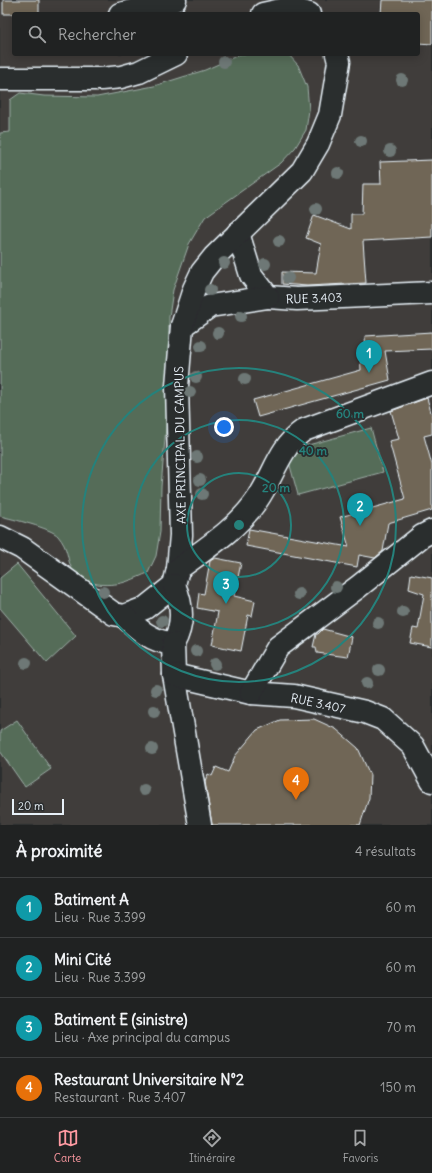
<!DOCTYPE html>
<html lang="fr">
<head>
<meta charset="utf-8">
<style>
	body { margin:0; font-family:Delius,sans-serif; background:#2d2f2f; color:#f1f3f6 }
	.scale { position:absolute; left:12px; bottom:10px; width:52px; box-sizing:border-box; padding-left:4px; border:2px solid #e8f1f8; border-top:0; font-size:11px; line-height:14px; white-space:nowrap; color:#e8f1f8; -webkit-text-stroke:3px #2a2d2e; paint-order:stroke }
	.you { position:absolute; left:224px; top:427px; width:14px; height:14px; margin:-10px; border:3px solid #fff; border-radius:50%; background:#1a73e8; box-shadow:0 0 0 6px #1a73e833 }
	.badge { display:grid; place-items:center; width:26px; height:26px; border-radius:50%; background:#ff9aa2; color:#fff; font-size:13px; font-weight:700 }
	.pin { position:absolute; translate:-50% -33px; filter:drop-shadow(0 1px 2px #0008) }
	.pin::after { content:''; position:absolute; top:21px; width:14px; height:12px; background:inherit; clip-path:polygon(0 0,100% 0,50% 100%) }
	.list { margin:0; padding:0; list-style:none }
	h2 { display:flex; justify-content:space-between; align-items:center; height:52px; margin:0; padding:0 16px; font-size:17px }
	h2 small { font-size:13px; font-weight:400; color:#a2a4a5 }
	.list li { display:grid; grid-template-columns:26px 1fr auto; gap:12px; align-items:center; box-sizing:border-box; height:60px; padding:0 16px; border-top:1px solid #3d3f40 }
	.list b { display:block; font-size:15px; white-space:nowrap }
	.list p { margin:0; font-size:13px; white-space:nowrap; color:#a2a4a5 }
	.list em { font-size:13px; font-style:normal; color:#a2a4a5 }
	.icon { flex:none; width:22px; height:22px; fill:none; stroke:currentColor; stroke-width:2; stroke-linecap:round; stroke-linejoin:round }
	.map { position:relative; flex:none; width:432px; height:825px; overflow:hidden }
	.search { position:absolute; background:#202222; box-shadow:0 2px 10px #0003; left:12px; right:12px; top:12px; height:44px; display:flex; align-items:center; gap:10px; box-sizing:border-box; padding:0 14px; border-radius:4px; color:#a2a4a5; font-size:15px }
	.sheet { height:292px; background:#202222 }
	nav { display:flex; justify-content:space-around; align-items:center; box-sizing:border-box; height:56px; border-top:1px solid #3d3f40; background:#202222; font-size:11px; color:#a2a4a5 }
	nav a { display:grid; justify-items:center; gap:2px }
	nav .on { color:#ff9aa2 }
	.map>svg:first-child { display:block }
	.built { fill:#3f3e3a; fill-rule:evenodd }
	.green { fill:#556c58; stroke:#9eaea8 }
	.building { fill:#6f6657; stroke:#e8f1f8 }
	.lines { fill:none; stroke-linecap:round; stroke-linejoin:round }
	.minor-casing { stroke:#e8f1f8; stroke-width:25 }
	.minor { stroke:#2a2d2e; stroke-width:22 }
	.tree { fill:#6e7876 }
	.ring { fill:none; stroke:#25827c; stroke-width:2 }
	.labels { text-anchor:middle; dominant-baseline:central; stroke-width:3.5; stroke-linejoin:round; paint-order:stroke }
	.street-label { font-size:12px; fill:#e8f1f8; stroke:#2a2d2e }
	.centre { fill:#25827c; stroke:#2a2d2e; stroke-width:2 }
	.ring-label { font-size:12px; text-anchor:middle; font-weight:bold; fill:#25827c; stroke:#2a2d2e; stroke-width:3.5; stroke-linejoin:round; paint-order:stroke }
</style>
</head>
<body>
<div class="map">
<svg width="432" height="825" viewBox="0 0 432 825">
	<rect width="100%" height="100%" fill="#2a2d2e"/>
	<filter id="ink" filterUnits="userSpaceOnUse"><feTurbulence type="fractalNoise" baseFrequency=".025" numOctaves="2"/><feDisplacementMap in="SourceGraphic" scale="8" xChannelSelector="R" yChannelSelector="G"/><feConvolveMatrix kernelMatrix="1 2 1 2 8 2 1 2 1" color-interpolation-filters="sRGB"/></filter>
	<g filter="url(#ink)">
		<path class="built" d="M0,0h432v825h-432zM14,14h404v40h-404z"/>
		<g class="green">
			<path d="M241,54h47l10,11 9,22 2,23 -3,20 -11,18 -14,15 -76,54 -16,27 -16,46 -4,27 -1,85 -7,85 -1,45 -4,24 -8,17c-6,2 -13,6 -20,8 -15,6 -47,6 -56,-12 -6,-12 -3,-20 -14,-33 -7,-8 -46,-17 -58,-20v-383l10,-1v-32l10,-7 24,3 53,1 57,-11 51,-16z"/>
			<polygon points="371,428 383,472 298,495 286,451"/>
			<polygon points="17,564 76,636 47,663 0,608 0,578"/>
			<polygon points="17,720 51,769 25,787 0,751 0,731"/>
		</g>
		<g class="building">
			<rect x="3" y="0" width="36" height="14"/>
			<polygon points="382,0 432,0 432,44 418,43 418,14 381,14"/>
			<polygon points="432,160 432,237 363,241 366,283 307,286 282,284 282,272 316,273 321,244 306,238 314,215 351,229 351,214 362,214 363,184 381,184 380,162"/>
			<polygon points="432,332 432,349 385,351 390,380 258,417 253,400 361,370 360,353 366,353 365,336"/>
			<polygon points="427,398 432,416 432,434 424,436 432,465 432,510 388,523 383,551 375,558 359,555 357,567 246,546 249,529 349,547 340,517 405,499 389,441 399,439 391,411"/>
			<polygon points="215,558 241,563 234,596 255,601 252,616 248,615 241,651 212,645 218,612 197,608 199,593 204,594 210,561"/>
			<polygon points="411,574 432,578 432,647 410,643 413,628 418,629 424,594 409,589"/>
			<polygon points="323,629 352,637 348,657 317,653 316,647 313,647 316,634 318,634"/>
			<polygon points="314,719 336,729 358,748 370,775 369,798 360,825 212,825 205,782 208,774 212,776 216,767 228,772 235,756 257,730 280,720"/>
		</g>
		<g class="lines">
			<defs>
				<g id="minor">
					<polyline points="120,14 175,0"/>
					<polyline points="263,14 290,8 309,14"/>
					<polyline points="0,79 101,79 121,77 139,72 176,54"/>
					<polyline points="238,233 251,275 268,297 297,299 432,293"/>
					<polyline points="182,326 210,306 268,297"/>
					<polyline points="0,537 22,548 114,614 124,616 145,608 174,585 178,569 181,535 177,386 182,326 194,289 202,272 214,257 302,171 318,144 330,115 339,62 337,54"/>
					<path d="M178,569c27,-20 60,-41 79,-69 17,-24 22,-53 47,-70l128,-47"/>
					<path d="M124,616c15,14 27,25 49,28 11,-20 10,-38 1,-59"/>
					<polyline points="173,644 174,675 200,825"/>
					<polyline points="174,675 251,693 294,696 365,712 383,719 413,746 432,781"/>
					<polyline points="251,693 278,647 358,587 422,536 432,531"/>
				</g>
			</defs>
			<use href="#minor" class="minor-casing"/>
			<use href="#minor" class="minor"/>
		</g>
		<g class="tree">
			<circle cx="224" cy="62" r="6"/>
			<circle cx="402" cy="80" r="6"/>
			<circle cx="361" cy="141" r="6"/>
			<circle cx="390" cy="151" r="6"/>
			<circle cx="338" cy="173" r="6"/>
			<circle cx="316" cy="209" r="6"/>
			<circle cx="279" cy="241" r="6"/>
			<circle cx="224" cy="263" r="6"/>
			<circle cx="265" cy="264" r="6"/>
			<circle cx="288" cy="278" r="6"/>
			<circle cx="210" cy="290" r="6"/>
			<circle cx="241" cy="316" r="6"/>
			<circle cx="218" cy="333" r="6"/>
			<circle cx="201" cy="346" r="6"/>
			<circle cx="196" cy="377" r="6"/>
			<circle cx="245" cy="379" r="6"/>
			<circle cx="190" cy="392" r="6"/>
			<circle cx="197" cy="457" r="6"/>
			<circle cx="200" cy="480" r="6"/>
			<circle cx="202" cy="494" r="6"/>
			<circle cx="336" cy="587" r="6"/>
			<circle cx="103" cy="592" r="6"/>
			<circle cx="299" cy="594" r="6"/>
			<circle cx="403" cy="612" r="6"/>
			<circle cx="162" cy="621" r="6"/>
			<circle cx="378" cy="623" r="6"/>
			<circle cx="196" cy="651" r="6"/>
			<circle cx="26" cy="663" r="6"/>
			<circle cx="215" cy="664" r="6"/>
			<circle cx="379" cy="670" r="6"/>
			<circle cx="367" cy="683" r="6"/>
			<circle cx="156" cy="690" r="6"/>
			<circle cx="154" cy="711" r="6"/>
			<circle cx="152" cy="749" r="6"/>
			<circle cx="144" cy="790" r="6"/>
		</g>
	</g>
	<g class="ring">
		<circle cx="239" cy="525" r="52"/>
		<circle cx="239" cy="525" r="105"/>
		<circle cx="239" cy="525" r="157"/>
	</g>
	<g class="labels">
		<g class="street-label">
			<text transform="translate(314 298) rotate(-2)">RUE 3.403</text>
			<text transform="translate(180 445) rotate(-91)">AXE PRINCIPAL DU CAMPUS</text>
			<text transform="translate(318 703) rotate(12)">RUE 3.407</text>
		</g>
	</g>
	<circle cx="239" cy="525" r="6" class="centre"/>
	<g class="ring-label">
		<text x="350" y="418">60 m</text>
		<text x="313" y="455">40 m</text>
		<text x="276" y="492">20 m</text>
	</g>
</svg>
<div class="scale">20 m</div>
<div class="you"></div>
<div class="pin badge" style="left:369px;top:373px;background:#0f9aa8">1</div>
<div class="pin badge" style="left:360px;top:526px;background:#0f9aa8">2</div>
<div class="pin badge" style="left:226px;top:604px;background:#0f9aa8">3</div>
<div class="pin badge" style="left:296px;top:800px;background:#e8710a">4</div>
<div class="search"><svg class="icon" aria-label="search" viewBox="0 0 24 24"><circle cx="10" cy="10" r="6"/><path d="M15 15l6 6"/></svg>Rechercher</div>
</div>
<section class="sheet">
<h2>À proximité<small>4 résultats</small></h2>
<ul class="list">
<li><span class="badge" style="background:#0f9aa8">1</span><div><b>Batiment A</b><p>Lieu · Rue 3.399</p></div><em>60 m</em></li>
<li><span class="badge" style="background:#0f9aa8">2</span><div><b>Mini Cité</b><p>Lieu · Rue 3.399</p></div><em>60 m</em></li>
<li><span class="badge" style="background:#0f9aa8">3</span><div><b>Batiment E (sinistre)</b><p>Lieu · Axe principal du campus</p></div><em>70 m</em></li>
<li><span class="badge" style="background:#e8710a">4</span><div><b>Restaurant Universitaire N°2</b><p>Restaurant · Rue 3.407</p></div><em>150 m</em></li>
</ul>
</section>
<nav>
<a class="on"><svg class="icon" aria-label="map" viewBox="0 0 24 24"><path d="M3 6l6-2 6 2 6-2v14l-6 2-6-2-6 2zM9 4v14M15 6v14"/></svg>Carte</a>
<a><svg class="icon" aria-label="directions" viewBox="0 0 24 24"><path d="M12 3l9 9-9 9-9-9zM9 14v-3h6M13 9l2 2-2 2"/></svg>Itinéraire</a>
<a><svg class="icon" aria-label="saved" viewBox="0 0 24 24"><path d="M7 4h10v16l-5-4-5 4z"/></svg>Favoris</a>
</nav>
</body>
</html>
